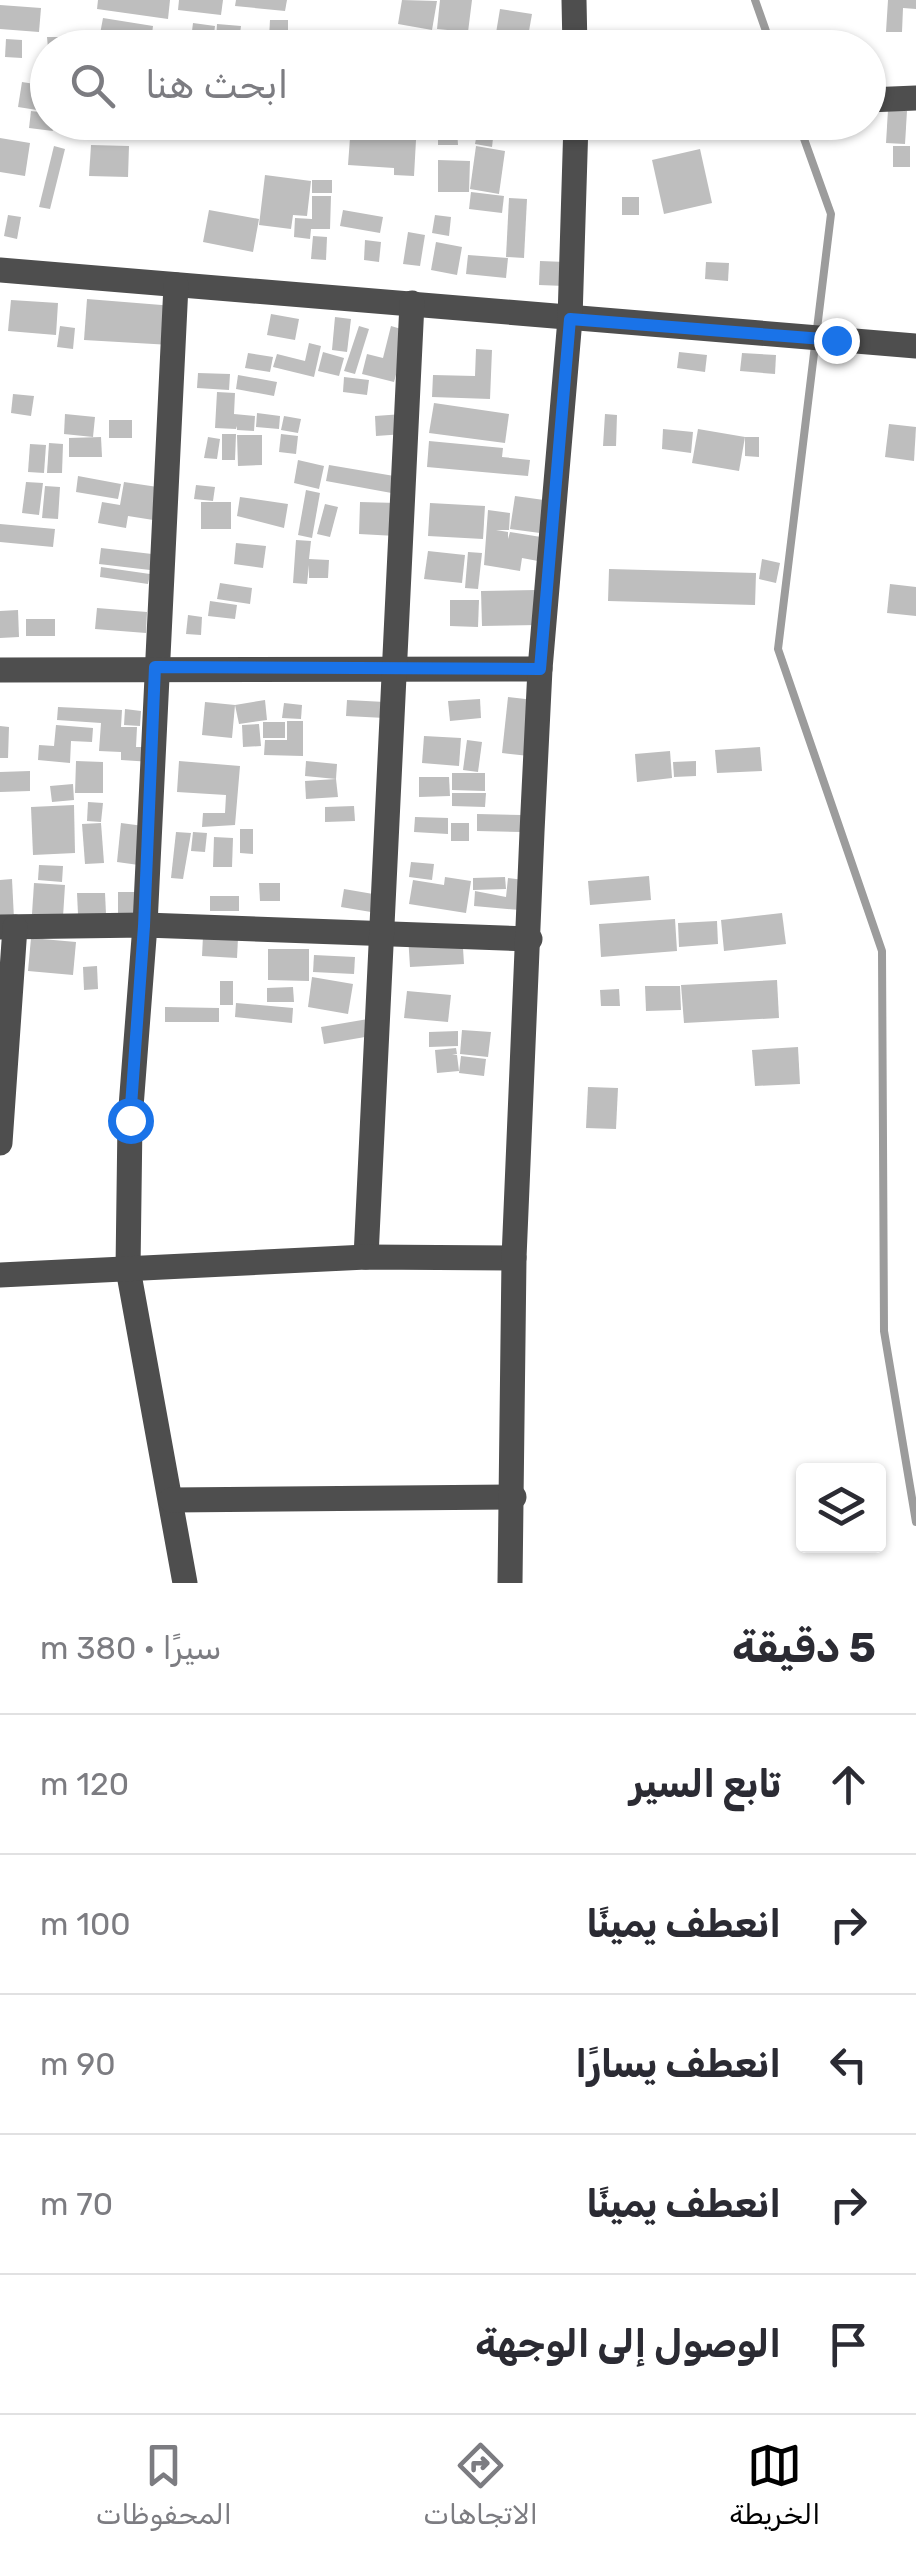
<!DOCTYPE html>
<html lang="ar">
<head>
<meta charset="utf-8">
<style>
	body { margin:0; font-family:Rubik,"Noto Naskh Arabic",sans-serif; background:#f7f7f7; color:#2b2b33; direction:rtl }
	.controls { position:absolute; right:30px; bottom:30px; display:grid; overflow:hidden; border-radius:10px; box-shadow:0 2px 8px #0004 }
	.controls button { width:90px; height:90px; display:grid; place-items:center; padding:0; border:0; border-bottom:2px solid #e1e1e2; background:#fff; color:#2b2b33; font:50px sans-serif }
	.stop { position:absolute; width:30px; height:30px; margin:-22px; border:8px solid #1a73e8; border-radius:50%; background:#fff }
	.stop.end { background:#1a73e8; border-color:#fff; box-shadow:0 2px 10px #0008 }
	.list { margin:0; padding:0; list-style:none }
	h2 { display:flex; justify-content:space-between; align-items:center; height:130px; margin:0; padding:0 40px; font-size:42px }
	h2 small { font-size:32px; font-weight:400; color:#7c7c81 }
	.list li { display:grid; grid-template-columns:65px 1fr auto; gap:30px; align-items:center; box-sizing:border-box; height:140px; padding:0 40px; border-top:2px solid #e1e1e2 }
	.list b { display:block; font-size:38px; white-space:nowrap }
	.list em { font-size:32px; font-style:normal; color:#7c7c81 }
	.icon { flex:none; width:55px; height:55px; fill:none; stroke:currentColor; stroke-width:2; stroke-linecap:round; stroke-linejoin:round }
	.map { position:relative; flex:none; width:916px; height:1583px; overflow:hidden; direction:ltr }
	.search { position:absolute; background:#fff; box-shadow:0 2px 8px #0004; left:30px; right:30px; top:30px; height:110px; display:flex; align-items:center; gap:25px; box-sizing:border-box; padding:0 35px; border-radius:55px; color:#7c7c81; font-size:38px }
	.sheet { height:830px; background:#fff }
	nav { display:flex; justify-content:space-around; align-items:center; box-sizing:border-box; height:140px; border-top:2px solid #e1e1e2; background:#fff; font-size:28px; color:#7c7c81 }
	nav a { display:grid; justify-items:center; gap:5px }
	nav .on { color:#000 }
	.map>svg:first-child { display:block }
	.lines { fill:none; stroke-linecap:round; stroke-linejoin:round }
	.stream { stroke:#9c9c9c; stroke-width:8 }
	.building { fill:#bebebe }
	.minor { stroke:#4e4e4e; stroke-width:25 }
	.route { stroke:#1a73e8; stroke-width:12 }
</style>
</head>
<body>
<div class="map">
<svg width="916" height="1583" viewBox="0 0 916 1583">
	<rect width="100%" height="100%" fill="#fff"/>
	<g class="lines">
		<g class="stream">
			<polyline points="755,0 772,48"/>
			<polyline points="798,122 831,214 778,649 882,951 884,1331 916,1522"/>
		</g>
	</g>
	<g class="building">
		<polygon points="98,0 170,0 168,19 97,9"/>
		<polygon points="179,0 223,0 221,15 178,10"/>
		<polygon points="236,0 287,0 285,11 235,6"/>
		<polygon points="402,0 437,1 432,30 398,24"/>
		<polygon points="440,0 472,0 468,32 437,29"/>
		<polygon points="888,0 916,0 916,9 903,8 902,32 886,32"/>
		<polygon points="0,5 41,8 39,32 0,29"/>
		<polygon points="500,9 532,14 526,48 494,45"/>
		<polygon points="103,18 153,26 151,42 100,34"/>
		<polygon points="270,20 288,20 288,38 269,38"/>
		<polygon points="193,23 215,26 213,42 191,39"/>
		<polygon points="217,24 241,26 239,41 216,40"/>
		<polygon points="47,37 98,37 98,48 48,48"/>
		<polygon points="6,39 22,40 22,58 5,57"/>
		<polygon points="22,82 41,85 37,110 18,107"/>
		<polygon points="888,110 907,111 905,144 886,143"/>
		<polygon points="31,111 48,113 53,131 29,128"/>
		<polygon points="478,128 494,130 492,147 475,144"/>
		<polygon points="438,129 457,129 458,145 438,145"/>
		<polygon points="0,138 30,143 25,176 0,172"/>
		<polygon points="350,138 416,140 414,176 394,175 394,168 348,165"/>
		<polygon points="91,145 129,146 128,177 89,176"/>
		<polygon points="54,146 65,149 50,209 39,207"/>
		<polygon points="476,146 505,151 499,194 470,189"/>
		<rect x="893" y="146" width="17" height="21"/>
		<polygon points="700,149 712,203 664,214 652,160"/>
		<polygon points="438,160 470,161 469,192 438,192"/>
		<polygon points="265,175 311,181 307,216 293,215 291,229 259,225"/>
		<rect x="312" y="180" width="20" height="13"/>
		<polygon points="471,192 504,196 502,213 469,209"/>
		<polygon points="312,196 331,196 330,229 311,229 310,239 294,237 295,218 312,219"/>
		<rect x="622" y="197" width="17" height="18"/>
		<polygon points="509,198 527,199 524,258 506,257"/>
		<polygon points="209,210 259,219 253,252 203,242"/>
		<polygon points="343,210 383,217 380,233 340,226"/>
		<polygon points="8,215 21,217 17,239 4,236"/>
		<polygon points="435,215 451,217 449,236 432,233"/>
		<polygon points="408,232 425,235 420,266 403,264"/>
		<polygon points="313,236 327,237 326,260 311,259"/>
		<polygon points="365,240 381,242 379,262 364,260"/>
		<polygon points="436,242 462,247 457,275 431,270"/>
		<polygon points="468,255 508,258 506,278 466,274"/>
		<polygon points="540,261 566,262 565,286 539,285"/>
		<polygon points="706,262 729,263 728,281 705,279"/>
		<polygon points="87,299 174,306 171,345 84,340"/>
		<polygon points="11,300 58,303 56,335 8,331"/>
		<polygon points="271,314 299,319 295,340 267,335"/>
		<polygon points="335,317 351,319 347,352 332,350"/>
		<polygon points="60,326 75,328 73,349 57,347"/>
		<polygon points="359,326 369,329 355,374 344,371"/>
		<polygon points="391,326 408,331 394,382 362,374 367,354 383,358"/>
		<polygon points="309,343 321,346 314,377 273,367 277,354 305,361"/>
		<polygon points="476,349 492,350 490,399 432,397 433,375 475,376"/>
		<polygon points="323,352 344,358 339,376 318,371"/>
		<polygon points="679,352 707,355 705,372 677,368"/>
		<polygon points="248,353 273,357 270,372 245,368"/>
		<polygon points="742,353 776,355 775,374 740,371"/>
		<polygon points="198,373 230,374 229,390 197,388"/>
		<polygon points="238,375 277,382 274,396 236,389"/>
		<polygon points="344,377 369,380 367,395 343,392"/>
		<polygon points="217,392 235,393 234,414 255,416 254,431 237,430 237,426 236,429 215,428"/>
		<polygon points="13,394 34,396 31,416 11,413"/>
		<polygon points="434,403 509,414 505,443 429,433"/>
		<polygon points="257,413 280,416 279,429 256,427"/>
		<polygon points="65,414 95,417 93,437 64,434"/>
		<polygon points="403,414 404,434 376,436 375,416"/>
		<polygon points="605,414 617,415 616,446 603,446"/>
		<polygon points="284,416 301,419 298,433 281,430"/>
		<rect x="109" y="420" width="23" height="18"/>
		<polygon points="889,424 916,427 914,461 885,457"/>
		<polygon points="663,429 693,432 691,453 662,449"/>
		<polygon points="698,429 745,437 739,471 692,463"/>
		<polygon points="222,434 236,434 235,460 222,460"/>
		<polygon points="281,434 298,436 296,454 279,452"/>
		<polygon points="237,435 262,435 262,465 238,466"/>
		<polygon points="101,437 102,457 69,457 69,438"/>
		<polygon points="208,437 220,439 217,459 204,458"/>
		<polygon points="745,437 759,437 759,457 745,456"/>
		<polygon points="429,441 503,448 502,457 530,460 528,476 427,467"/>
		<polygon points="49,443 63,444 62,473 47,473"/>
		<polygon points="30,444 46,445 44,473 28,472"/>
		<polygon points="298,460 324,466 319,489 294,483"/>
		<polygon points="329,465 400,477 397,494 326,481"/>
		<polygon points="78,476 121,484 118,499 76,492"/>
		<polygon points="26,482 43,483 39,515 22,513"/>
		<polygon points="124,482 171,489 166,522 128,516 126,528 98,523 102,502 120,505"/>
		<polygon points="196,485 215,487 213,501 194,499"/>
		<polygon points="45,486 60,487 58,519 42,518"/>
		<polygon points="306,490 320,493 312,538 298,535"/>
		<polygon points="515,496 544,500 540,533 510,529"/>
		<polygon points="240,497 288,504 284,528 237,516"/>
		<rect x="201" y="502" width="30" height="27"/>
		<polygon points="360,502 397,503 396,536 359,534"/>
		<polygon points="430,503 485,506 483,539 428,536"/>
		<polygon points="325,504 338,507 330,537 317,534"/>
		<polygon points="488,510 510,513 509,530 496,530 508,532 508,539 510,532 541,537 538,561 522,558 520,571 484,565"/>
		<polygon points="0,524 55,529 53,547 0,542"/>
		<polygon points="296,540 311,541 309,559 329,560 328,578 309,578 309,565 307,584 293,583"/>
		<polygon points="236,543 266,546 263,568 234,564"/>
		<polygon points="101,548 152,554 150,570 99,564"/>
		<polygon points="428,551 465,555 462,583 424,579"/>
		<polygon points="468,552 482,553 478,589 465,588"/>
		<polygon points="762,559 780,563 776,583 759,579"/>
		<polygon points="101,567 150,574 148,584 100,577"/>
		<polygon points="609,569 756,573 755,605 608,601"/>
		<polygon points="220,583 252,588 250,604 217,599"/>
		<polygon points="890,584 916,587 916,616 887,613"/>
		<polygon points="537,590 538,625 482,626 481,591"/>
		<polygon points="450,600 479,600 478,627 450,626"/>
		<polygon points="210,601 237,605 235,619 208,616"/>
		<polygon points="97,608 147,612 146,633 95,629"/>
		<polygon points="18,610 19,637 0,638 0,611"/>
		<polygon points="188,615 202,617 201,635 186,634"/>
		<rect x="26" y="619" width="29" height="17"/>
		<polygon points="508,697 534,700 529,756 502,753"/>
		<polygon points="480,699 481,718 450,721 448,701"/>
		<polygon points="265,700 267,720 239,724 235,705"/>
		<polygon points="347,700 385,702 385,718 346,716"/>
		<polygon points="205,702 235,705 232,738 202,735"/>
		<polygon points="284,703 302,705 301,719 282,718"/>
		<polygon points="58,707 122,710 121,727 137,727 136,747 153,747 152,762 121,760 121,752 99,751 101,723 57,720"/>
		<polygon points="125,709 141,711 140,726 124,725"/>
		<polygon points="287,721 303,721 303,756 264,755 265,740 287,740"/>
		<rect x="263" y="722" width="22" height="16"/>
		<polygon points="259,724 261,746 243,747 242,725"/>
		<polygon points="56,725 93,728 92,742 71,741 70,763 38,760 39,745 54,746"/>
		<polygon points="0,726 9,727 8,758 0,758"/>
		<polygon points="424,736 461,738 459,766 422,763"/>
		<polygon points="467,740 482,742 478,772 463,770"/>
		<polygon points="760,747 762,771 717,773 715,750"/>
		<polygon points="670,751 672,778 637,782 635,754"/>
		<polygon points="76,761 103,762 103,793 75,793"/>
		<polygon points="179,761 240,766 235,825 202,827 203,813 225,813 226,795 177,792"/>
		<polygon points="306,761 337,764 336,779 305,776"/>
		<polygon points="696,761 696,776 674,777 673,762"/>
		<polygon points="30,771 30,791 0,792 0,772"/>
		<polygon points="452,773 485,773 485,791 452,790"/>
		<polygon points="419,777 449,777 450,796 419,797"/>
		<polygon points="336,779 338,797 306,799 305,781"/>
		<polygon points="73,784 74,800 52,802 50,786"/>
		<polygon points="452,793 486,793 485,807 452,806"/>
		<polygon points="88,802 103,803 101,822 87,821"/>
		<polygon points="74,805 75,853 33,855 31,807"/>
		<polygon points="354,806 355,821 325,822 325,807"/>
		<polygon points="477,814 522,815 522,832 477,831"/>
		<polygon points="415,817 448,818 448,834 414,832"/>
		<polygon points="101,823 104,863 85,864 82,824"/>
		<polygon points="121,823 151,827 146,866 117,862"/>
		<rect x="451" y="823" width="18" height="18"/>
		<polygon points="240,829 253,829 253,854 240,853"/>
		<polygon points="176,832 191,833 183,879 171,878"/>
		<polygon points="193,832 207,833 205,852 191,851"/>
		<polygon points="214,837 233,838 232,867 213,867"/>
		<polygon points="411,862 434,864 432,880 409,877"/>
		<polygon points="39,865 63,866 62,882 38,880"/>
		<polygon points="649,876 651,900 590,905 588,881"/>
		<polygon points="445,877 471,881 466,913 409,904 413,880 444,885"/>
		<polygon points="505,877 506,889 473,890 473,878"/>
		<polygon points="508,878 524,880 520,910 474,906 475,891 506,897"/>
		<polygon points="12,879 14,919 0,920 0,880"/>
		<polygon points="34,883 65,885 63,917 32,914"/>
		<polygon points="259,883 280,883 280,901 260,901"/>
		<polygon points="344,889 379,895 377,913 341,907"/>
		<polygon points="118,892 145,892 146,913 118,913"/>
		<polygon points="77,893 105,893 106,914 78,914"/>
		<rect x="210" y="896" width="29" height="15"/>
		<polygon points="782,913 786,944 724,951 721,920"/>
		<polygon points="675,919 677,951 601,957 599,924"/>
		<polygon points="717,921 718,944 679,947 678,923"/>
		<polygon points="462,933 464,964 410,967 408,935"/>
		<polygon points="203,936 238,938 237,958 202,956"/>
		<polygon points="31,938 76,942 73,975 28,971"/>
		<polygon points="268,949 309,949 309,981 268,980"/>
		<polygon points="314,955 355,957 354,974 313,972"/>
		<polygon points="97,966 98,989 84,990 83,967"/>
		<polygon points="312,977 353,984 348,1014 308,1007"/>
		<polygon points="777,980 779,1018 684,1023 681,985"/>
		<rect x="220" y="981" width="13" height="24"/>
		<polygon points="645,986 680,986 681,1010 646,1011"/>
		<polygon points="293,987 294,1002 267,1002 267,988"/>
		<polygon points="619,989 620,1006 601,1006 600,990"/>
		<polygon points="407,991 451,995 448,1022 404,1018"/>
		<polygon points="236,1003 293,1008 292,1023 235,1017"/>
		<polygon points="165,1007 219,1008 219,1022 165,1022"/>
		<polygon points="368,1019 371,1036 324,1044 321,1027"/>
		<polygon points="462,1030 491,1032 488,1057 460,1054"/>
		<polygon points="458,1031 458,1046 429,1047 429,1032"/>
		<polygon points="798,1047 800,1084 755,1086 752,1050"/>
		<polygon points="456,1048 457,1054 452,1055 457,1055 459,1071 437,1073 435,1050"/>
		<polygon points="461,1056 486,1059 484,1076 459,1073"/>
		<polygon points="588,1087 618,1088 616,1129 586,1128"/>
	</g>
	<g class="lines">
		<g class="minor">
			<polyline points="574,0 575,48"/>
			<polyline points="868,100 916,98"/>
			<polyline points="0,270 916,346"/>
			<polyline points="176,285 145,925 130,1120 128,1269 185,1583"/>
			<polyline points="0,670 540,669"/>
			<polyline points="0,927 145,925 530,939"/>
			<polyline points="0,1143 15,927"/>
			<polyline points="366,1257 412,303"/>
			<polyline points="0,1275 366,1257 514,1258"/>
			<polyline points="171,1500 514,1497"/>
			<polyline points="510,1583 514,1258 532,832 540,669 570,319 576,122"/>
		</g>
	</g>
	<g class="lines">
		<polyline class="route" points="130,1120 144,926 155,667 540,669 570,319 836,340"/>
	</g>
</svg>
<div class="controls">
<button><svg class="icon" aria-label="layers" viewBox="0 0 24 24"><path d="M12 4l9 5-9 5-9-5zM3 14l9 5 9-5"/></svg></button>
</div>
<div class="stop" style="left:130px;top:1120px"></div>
<div class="stop end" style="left:836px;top:340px"></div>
<div class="search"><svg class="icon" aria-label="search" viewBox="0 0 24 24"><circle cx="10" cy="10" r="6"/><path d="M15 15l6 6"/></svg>ابحث هنا</div>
</div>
<section class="sheet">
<h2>5 دقيقة<small>سيرًا · 380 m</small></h2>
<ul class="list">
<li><svg class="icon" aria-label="ahead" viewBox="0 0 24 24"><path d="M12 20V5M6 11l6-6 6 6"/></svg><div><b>تابع السير</b></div><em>120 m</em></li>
<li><svg class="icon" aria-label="right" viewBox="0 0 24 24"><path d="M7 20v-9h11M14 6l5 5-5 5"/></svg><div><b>انعطف يمينًا</b></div><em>100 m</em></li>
<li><svg class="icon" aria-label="left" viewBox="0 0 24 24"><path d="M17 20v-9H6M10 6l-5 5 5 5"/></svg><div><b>انعطف يسارًا</b></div><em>90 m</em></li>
<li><svg class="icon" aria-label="right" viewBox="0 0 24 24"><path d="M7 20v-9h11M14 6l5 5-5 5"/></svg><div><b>انعطف يمينًا</b></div><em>70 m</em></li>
<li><svg class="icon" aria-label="arrive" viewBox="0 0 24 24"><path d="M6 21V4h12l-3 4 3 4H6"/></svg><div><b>الوصول إلى الوجهة</b></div></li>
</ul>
</section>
<nav>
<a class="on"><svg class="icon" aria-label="map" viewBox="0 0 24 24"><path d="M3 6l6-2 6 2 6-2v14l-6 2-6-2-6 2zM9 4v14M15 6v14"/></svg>الخريطة</a>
<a><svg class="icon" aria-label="directions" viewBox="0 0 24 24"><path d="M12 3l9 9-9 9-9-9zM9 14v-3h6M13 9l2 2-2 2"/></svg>الاتجاهات</a>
<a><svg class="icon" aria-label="saved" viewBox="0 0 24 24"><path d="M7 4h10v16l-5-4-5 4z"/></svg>المحفوظات</a>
</nav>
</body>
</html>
